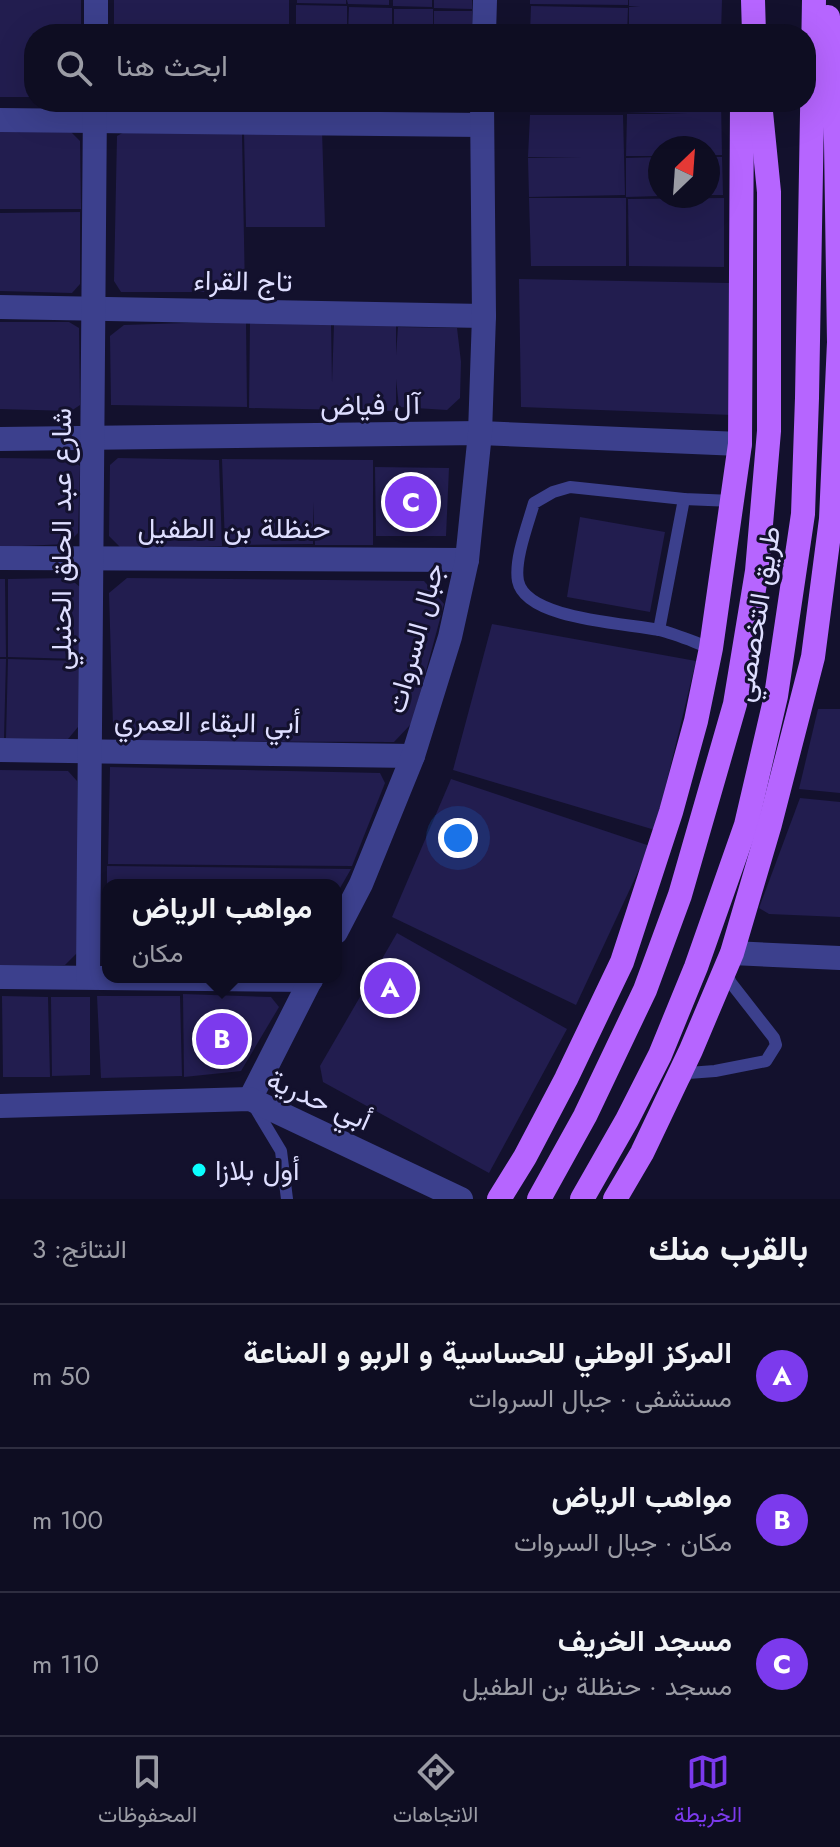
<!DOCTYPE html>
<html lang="ar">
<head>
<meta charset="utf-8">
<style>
	body { margin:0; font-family:Jost,Vazirmatn,sans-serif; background:#1c1b2f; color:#f1f3f6; direction:rtl }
	.compass { position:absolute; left:648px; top:136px; width:72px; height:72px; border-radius:50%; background:#0e0d22; box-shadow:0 8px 32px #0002; rotate:25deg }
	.you { position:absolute; left:458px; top:838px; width:28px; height:28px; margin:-20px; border:6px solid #fff; border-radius:50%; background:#1a73e8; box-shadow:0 0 0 12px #1a73e833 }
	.badge { display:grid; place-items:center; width:52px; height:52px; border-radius:50%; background:#7c3aed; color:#fff; font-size:26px; font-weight:700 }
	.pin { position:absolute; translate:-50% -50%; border:4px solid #fff; box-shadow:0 2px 8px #0006 }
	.popup { position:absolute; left:102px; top:879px; width:240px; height:104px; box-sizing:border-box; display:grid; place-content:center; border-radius:16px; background:#0e0d22; filter:drop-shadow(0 2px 6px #0005); font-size:26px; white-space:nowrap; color:#9b9ca5 }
	.popup b { font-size:30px; color:#f1f3f6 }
	.popup::after { content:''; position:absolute; left:50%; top:100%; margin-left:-16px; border:16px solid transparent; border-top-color:#0e0d22 }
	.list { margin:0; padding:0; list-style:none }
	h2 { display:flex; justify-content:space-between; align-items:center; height:104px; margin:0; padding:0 32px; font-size:34px }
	h2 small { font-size:26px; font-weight:400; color:#9b9ca5 }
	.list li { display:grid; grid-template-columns:52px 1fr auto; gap:24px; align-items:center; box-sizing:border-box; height:144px; padding:0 32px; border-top:2px solid #2e2d40 }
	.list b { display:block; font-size:30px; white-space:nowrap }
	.list p { margin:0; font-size:26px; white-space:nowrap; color:#9b9ca5 }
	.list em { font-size:26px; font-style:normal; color:#9b9ca5 }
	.icon { flex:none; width:44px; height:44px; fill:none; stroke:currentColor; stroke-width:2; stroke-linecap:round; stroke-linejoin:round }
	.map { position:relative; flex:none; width:840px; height:1199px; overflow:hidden; direction:ltr }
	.search { position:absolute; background:#0e0d22; box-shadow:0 8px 32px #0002; left:24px; right:24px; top:24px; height:88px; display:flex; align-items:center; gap:20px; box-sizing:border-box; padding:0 28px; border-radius:32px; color:#9b9ca5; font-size:30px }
	.sheet { height:536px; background:#0e0d22 }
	nav { display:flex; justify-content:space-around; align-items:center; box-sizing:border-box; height:112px; border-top:2px solid #2e2d40; background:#0e0d22; font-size:22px; color:#9b9ca5 }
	nav a { display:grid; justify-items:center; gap:4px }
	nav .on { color:#7c3aed }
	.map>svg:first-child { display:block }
	.building { fill:#221d4f }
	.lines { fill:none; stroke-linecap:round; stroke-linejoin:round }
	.lane { stroke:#3c408d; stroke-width:12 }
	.street { stroke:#3c408d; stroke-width:24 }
	.primary { stroke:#b665ff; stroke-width:24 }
	.poi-dot { fill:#0afeff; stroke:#13112d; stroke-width:3 }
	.labels { text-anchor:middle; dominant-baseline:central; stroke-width:6; stroke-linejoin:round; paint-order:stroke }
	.street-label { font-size:28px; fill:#dedeff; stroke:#13112d }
	.poi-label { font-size:28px; fill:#dedeff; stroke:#13112d; text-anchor:start }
</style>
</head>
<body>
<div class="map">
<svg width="840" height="1199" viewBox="0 0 840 1199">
	<rect width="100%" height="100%" fill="#13112d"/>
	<g class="building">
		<polygon points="0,0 81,0 81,34 34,34 34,97 0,97"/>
		<rect x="114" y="0" width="175" height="34"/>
		<polygon points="297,0 346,0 346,4 297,3"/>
		<polygon points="347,0 389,0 389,5 348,4"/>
		<polygon points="393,0 432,0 432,7 393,6"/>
		<polygon points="434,0 472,0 472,9 434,8"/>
		<polygon points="530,0 628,0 628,5 530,4"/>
		<polygon points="629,0 722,0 721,34 629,34 629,7 640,6 629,6"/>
		<polygon points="296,5 347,6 347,34 296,34"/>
		<polygon points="531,6 628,8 627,34 530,34"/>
		<polygon points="349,7 392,8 392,34 348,34"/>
		<rect x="394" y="9" width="39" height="25"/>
		<rect x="434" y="11" width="38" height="23"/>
		<polygon points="530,102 624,102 624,112 530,110"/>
		<polygon points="628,102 721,102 722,155 708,155 708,148 660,148 660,156 626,156 627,114 687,114 627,112"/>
		<polygon points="530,115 623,115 625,195 529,197 528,158 581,158 528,157"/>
		<polygon points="68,129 80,141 81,209 0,209 0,131"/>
		<polygon points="322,130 325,227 246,227 244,132"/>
		<polygon points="126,131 242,134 245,292 121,292 114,281 117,136"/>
		<polygon points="660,157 660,196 626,197 626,158"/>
		<polygon points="708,157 722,157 723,195 708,195"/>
		<polygon points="529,198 626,198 626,266 531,266"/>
		<polygon points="724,198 724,267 629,266 628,199"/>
		<polygon points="80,212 80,284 72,293 0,291 0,213"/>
		<polygon points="519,279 729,283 732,415 521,407"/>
		<polygon points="246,321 247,407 111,405 110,336 124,325"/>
		<polygon points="250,321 331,323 332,383 334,325 396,325 396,355 398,327 457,328 461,362 460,398 447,410 399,407 396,379 396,411 249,408"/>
		<polygon points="0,322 69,322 79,328 80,405 71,411 0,409"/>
		<polygon points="0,458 71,459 80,466 78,533 67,544 0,547"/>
		<polygon points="118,458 219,460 222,546 121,548 109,536 110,465"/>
		<polygon points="222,459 373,460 373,545 315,545 313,502 313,544 225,545"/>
		<polygon points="375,467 449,468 446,536 376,536"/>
		<polygon points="580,517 665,532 650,612 567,597"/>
		<polygon points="69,578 80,587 79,659 8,657 8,579"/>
		<polygon points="127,578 424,581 444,604 412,723 394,742 130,741 113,726 109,593"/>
		<polygon points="0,579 5,579 6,657 0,657"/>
		<polygon points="492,624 696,661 655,830 453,770"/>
		<polygon points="0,659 6,659 4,738 0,738"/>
		<polygon points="8,659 78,661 78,727 68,739 6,738"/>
		<polygon points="818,709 840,709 840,793 799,789"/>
		<polygon points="110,767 380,773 385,783 352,866 108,864"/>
		<polygon points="0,770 68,771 77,781 78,952 65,965 0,965"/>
		<polygon points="451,779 650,846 576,1005 392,917"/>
		<polygon points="800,798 840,802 840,917 769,914 759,908"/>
		<polygon points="107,866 351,869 336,895 336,885 107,885"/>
		<polygon points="397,933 567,1029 489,1173 323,1082 320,1066"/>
		<polygon points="183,994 271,997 279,1007 241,1071 184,1077"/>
		<polygon points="2,996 48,997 50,1077 3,1077"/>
		<polygon points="97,996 180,996 182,1076 101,1078"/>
		<polygon points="51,997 90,997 90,1075 52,1076"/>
	</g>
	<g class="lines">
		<g class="lane">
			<polyline points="659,630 684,499"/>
			<path d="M711,648c-17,-6 -35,-14 -52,-18 -32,-7 -133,-10 -141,-49 -4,-21 10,-57 16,-78l19,-11 17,-5 114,12 49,2"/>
			<polyline points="683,1080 688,1073 715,1071 766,1061 776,1045 774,1038 731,983 725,971"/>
			<polyline points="254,1106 281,1151 287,1199"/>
		</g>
		<g class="street">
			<polyline points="96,34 96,0"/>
			<polyline points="484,34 485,0"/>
			<polyline points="0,120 482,125"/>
			<polyline points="0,307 484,316"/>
			<polyline points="0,439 480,433 740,444"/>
			<polyline points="0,558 467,560"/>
			<polyline points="0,750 413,756"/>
			<polyline points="336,932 361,884 413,756 450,637 467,560 480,433 484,316 482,102"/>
			<polyline points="732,953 840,958"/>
			<polyline points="0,977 311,980"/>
			<polyline points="88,977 95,102"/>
			<polyline points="250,1099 312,977"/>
			<polyline points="0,1106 250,1099 461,1199"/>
		</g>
		<g class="primary">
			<polyline points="753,0 754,34"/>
			<polyline points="499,1199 525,1157 566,1079 622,962 671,812 696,721 711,648 740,444 742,102"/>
			<polyline points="539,1199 585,1116 645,990 680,895 735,704 757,571 769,431 769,192 760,102"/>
			<polyline points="582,1199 627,1120 660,1055 696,967 746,825 776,696 803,514 807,398 814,0"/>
			<polyline points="615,1199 642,1153 691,1050 732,953 770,824 813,657 831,519 839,342 836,142 828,17"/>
		</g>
	</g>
	<circle class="poi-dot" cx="199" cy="1170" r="8"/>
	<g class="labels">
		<g class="street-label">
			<text transform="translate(243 281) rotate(1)">تاج القراء</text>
			<text transform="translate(370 405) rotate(-1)">آل فياض</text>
			<text x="234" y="528">حنظلة بن الطفيل</text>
			<text transform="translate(61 539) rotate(-90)">شارع عبد الحلق الحنبلي</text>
			<text transform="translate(757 614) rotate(-81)">طريق التخصصي</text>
			<text transform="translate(415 638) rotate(-75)">جبال السروات</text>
			<text transform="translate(207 722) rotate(1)">أبي البقاء العمري</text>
			<text transform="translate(319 1100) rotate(24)">أبي حدرية</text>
		</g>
		<g class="poi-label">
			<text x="215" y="1170">أول بلازا</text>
		</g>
	</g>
</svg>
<svg class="compass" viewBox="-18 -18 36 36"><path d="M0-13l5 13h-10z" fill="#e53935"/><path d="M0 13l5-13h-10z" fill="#9b9ca5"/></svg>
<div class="you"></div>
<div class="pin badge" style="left:390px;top:988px">A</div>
<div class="pin badge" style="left:222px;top:1039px">B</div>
<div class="popup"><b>مواهب الرياض</b>مكان</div>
<div class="pin badge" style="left:411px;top:502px">C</div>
<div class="search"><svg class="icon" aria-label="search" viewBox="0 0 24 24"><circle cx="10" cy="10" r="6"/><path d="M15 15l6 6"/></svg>ابحث هنا</div>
</div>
<section class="sheet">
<h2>بالقرب منك<small>النتائج: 3</small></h2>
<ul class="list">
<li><span class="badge">A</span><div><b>المركز الوطني للحساسية و الربو و المناعة</b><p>مستشفى · جبال السروات</p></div><em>50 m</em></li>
<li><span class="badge">B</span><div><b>مواهب الرياض</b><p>مكان · جبال السروات</p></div><em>100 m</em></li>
<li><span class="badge">C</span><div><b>مسجد الخريف</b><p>مسجد · حنظلة بن الطفيل</p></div><em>110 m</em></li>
</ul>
</section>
<nav>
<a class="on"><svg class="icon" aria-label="map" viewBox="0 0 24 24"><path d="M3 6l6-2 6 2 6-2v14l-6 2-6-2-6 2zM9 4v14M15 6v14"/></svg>الخريطة</a>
<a><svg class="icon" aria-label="directions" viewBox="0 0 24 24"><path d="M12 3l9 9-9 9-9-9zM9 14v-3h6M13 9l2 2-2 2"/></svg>الاتجاهات</a>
<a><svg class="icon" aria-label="saved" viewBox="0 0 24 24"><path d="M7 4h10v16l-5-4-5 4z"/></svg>المحفوظات</a>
</nav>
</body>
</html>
